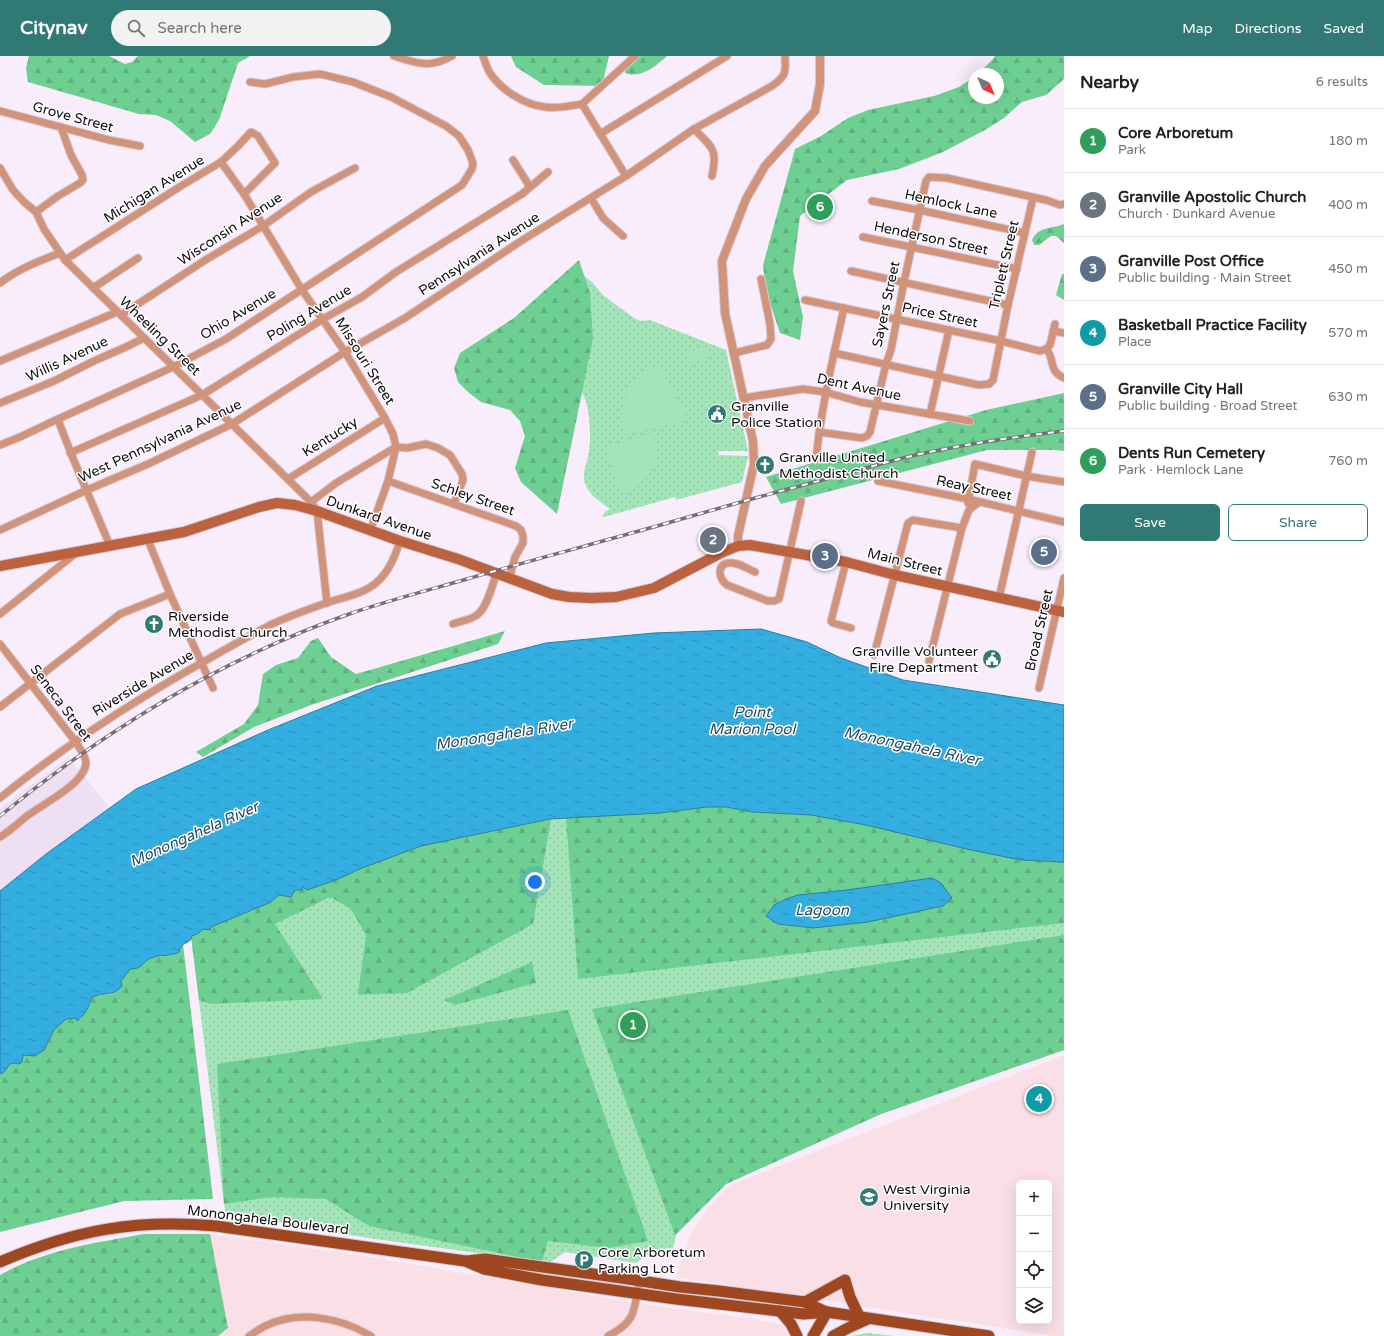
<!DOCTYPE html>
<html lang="en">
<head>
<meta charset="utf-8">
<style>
	body { margin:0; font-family:"Varela Round",sans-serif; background:#f2f2f2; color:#202124 }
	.controls { position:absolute; right:12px; bottom:12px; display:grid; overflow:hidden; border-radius:6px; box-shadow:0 4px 16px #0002 }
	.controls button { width:36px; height:36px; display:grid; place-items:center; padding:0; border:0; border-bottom:1px solid #e0e0e0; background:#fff; color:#202124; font:20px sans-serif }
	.compass { position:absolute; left:968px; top:12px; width:36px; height:36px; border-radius:50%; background:#fff; box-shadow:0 4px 16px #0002; rotate:136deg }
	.you { position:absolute; left:535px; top:826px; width:14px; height:14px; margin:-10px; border:3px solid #fff; border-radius:50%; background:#1a73e8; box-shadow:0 0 0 6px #1a73e833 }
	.badge { display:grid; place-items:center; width:26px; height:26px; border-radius:50%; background:#307975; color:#fff; font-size:13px; font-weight:700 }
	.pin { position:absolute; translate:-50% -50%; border:2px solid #fff; box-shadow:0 1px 4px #0006 }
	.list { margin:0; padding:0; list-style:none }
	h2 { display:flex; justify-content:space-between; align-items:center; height:52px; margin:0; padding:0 16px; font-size:17px }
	h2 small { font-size:13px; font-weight:400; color:#757577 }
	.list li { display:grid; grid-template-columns:26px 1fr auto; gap:12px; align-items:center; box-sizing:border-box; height:64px; padding:0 16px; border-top:1px solid #e0e0e0 }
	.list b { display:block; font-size:15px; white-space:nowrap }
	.list p { margin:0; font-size:13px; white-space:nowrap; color:#757577 }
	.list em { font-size:13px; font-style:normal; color:#757577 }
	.actions { display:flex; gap:8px; padding:12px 16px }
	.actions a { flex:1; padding:9px 0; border:1px solid #307975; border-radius:6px; text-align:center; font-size:14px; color:#307975 }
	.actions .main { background:#307975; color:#fff }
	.icon { flex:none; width:22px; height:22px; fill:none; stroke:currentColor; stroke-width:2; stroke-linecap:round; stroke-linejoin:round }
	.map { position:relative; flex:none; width:1064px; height:1280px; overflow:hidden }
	header { display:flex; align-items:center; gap:24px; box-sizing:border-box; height:56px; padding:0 20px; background:#307975; color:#fff }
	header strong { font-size:19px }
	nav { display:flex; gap:22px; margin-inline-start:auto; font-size:14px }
	.search { width:280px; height:36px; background:#f2f2f2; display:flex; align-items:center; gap:10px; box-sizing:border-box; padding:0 14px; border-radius:22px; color:#757577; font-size:15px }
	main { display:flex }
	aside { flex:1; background:#fff }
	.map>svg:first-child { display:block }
	.built { fill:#efdff2 }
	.education { fill:#fae0e6; fill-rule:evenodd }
	.grass { fill:url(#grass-dots) }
	.forest { fill:url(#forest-firs); fill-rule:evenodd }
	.garden { fill:#a3e4b9 }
	.water { fill:url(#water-ripples); stroke:#297ea2 }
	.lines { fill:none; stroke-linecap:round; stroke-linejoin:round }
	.minor-casing { stroke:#d4c9d6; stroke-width:9 }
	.tertiary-casing { stroke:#d4c9d6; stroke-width:10 }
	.secondary-casing { stroke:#d4c9d6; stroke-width:12 }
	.primary-casing { stroke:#d4c9d6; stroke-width:13 }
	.minor { stroke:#d2937b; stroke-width:7 }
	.tertiary { stroke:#d2937b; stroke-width:8 }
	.secondary { stroke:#bd623e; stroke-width:10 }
	.primary { stroke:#9f4721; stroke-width:11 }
	.rail-casing { stroke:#766f77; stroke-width:3.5 }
	.rail { stroke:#fff; stroke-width:2; stroke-dasharray:6; stroke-linecap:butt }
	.labels { text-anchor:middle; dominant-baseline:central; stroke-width:3; stroke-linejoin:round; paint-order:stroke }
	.street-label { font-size:14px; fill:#100d11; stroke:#fff }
	.poi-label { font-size:14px; fill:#100d11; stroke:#fff; text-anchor:start }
	.water-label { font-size:15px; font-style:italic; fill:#1f4e64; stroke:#fff }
</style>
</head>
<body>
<header>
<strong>Citynav</strong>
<div class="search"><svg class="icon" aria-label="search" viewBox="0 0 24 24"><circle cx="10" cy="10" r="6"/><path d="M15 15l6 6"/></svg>Search here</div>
<nav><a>Map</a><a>Directions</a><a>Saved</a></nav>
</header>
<main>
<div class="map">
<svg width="1064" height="1280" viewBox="0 0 1064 1280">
	<defs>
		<pattern id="grass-dots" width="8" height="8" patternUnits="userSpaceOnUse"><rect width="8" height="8" fill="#a3e4b9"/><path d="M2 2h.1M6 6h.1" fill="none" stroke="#8bc29e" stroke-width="1.8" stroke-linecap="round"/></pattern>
		<pattern id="forest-firs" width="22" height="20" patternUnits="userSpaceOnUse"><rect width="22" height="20" fill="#6ecf93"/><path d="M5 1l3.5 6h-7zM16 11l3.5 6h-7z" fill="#5eb17e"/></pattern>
		<pattern id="water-ripples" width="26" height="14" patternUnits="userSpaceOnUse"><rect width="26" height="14" fill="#34aee0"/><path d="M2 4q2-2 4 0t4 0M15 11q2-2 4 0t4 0" fill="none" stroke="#2d94bf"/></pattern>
	</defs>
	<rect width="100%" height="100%" fill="#f9edfb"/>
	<polygon class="built" points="68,701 110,752 46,798 0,835 0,752"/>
	<g class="education">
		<path d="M1064,999v281h-11l-377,-59 14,-41 17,-27 23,-24zM1019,1127h30v138h-30z"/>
		<polygon points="210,1178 359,1199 623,1245 753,1263 783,1269 789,1280 0,1280 0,1219 16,1210 75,1190 128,1181"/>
	</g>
	<g class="grass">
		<path d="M584,220l8,6 12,14 30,22 6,3 10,-1 76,30 22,101h-30v4l30,1 -6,26 -66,18 -1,-3 -71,20 -2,-1 3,-4 5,-3c-8,-6 -18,-12 -23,-21 -7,-13 0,-23 2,-36 2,-16 1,-35 -3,-50l-43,-110 14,-12z"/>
		<polygon points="661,757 1021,804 1064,806 1064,994 881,1058 726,1128 676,1179 673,1192 654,1194 636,1207 565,1196 549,1207 368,1182 226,1157 224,1148 191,880 551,763"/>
		<polygon points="867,1277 895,1280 851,1280"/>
	</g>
	<g class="forest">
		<polygon points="29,0 109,0 125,8 132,6 138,0 250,0 238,7 219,64 210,78 195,86 170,65 156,59 139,58 28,26 26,12"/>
		<polygon points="511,0 609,0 602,30 544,29 516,11"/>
		<path d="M628,0h39c-11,10 -26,23 -42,17v-8z"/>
		<polygon points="995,0 1064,0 1064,23 1046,39 1022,46 1004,62 985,74 943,96 899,113 847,124 800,160 793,215 803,261 800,284 780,277 766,235 763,209 795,93 821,80 848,62 868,54 934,40 959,31 974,21 974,42 998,42 998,18 978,18 993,3"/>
		<path d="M1064,168v19l-8,-7h-5l-12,9h-5l-2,-5c6,-14 21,-11 32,-16z"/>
		<polygon points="579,204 590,237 593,283 557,458 521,426 515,412 525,380 520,365 510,354 481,346 468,336 458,326 454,312 460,297 514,262"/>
		<polygon points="1062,218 1064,218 1064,244 1056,239"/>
		<polygon points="1064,337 1064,395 1055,394 987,394 781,448 766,421 986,354"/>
		<polygon points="505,575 498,588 311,649 254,671 203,701 196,696 244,668 258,649 263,618 276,609 298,602 311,585 318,582 331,601 356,618"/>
		<path d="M707,751h19l26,5 59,3 55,10 155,35 43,2v61l-486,56 -12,-161 95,-5zM847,834l105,8 -9,8 -12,3 -118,19 -35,-4 20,-29z"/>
		<polygon points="551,763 533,868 407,937 358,939 366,879 351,853 330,841 275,868 323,943 211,948 199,944 191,880 199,877 203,873 210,874 211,871 269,847 279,839 291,841 295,834 348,819 357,814 421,790"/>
		<polygon points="1064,879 1064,994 881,1058 726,1128 675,1179 592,953"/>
		<polygon points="183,888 213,1143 124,1145 0,1176 0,1018 3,1017 10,1008 13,1007 18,1008 22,1003 22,999 35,1000 44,994 54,974 66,963 76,962 80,963 90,948 91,942 94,940 112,938 121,925 130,913 153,901 173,899"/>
		<polygon points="532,906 536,927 455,949 444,944"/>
		<polygon points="568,954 648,1185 609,1192 548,1185 542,1206 369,1170 326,1143 270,1141 224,1148 217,1008"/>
		<path d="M144,1178h66l18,94 -10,8h-218v-61c44,-25 95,-32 144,-41z"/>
	</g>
	<g class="garden">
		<polygon points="708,290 711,300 689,307 686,296"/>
		<path d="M659,308l27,51 -3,6 -59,14c-9,-30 5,-61 35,-71z"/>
		<path d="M652,377c13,23 -4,52 -28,60l-5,-6 -13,-37v-3z"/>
	</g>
	<g class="water">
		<path d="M761,573l46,13 34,16 62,22 161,25v157l-43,-2 -50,-10 -105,-25 -55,-10 -59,-3 -26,-5h-19l-46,6 -111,6 -129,27 -64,24c-16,9 -33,14 -50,20l-4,-3 -1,3h-7l-4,7 -12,-2 -10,8 -58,24 -1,3 -7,-1 -4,4 -7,3c-2,10 -11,4 -13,16 -9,5 -19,2 -28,6 -10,4 -7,11 -21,11l-9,12 1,5c-10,12 -20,5 -31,12 -2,9 -6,17 -14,23l-1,-3 -10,1 -12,11 -10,20 -9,6 -12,-1 -1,7 -3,2 -6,-1 -3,1 -7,9 -3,1v-183l46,-37 90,-65 132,-59 109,-44 169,-43 108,-10z"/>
		<polygon points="932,822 941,827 952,842 943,850 868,866 813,872 778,868 766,860 774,849 786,843 798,839 847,834"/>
	</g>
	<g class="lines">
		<defs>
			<g id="minor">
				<path d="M394,0c22,7 36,13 58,0"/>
				<path d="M483,0c2,6 4,12 7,17 11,17 35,32 55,34 12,2 25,-1 37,-3l44,72"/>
				<polyline points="582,48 635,0"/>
				<polyline points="0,55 109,84 140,90"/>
				<path d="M694,73c18,18 24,20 18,47"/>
				<polyline points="600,78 727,0"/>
				<polyline points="513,104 530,131"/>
				<polyline points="221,106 244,138 302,234 345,296 385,362 393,378 396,391 388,425 370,475"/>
				<polyline points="0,112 13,134 24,146 36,156 44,173 65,204 311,446 317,455 327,547"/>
				<polyline points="591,142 603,162 623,180"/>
				<polyline points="872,145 919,154 1025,177"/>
				<polyline points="36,156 58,140 80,127 83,124 82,119 71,99 61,71"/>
				<polyline points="863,181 1017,213"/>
				<polyline points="65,204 181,130 221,106 238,90 251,76 258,80 275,107 244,138"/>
				<polyline points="851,215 1008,249"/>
				<path d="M0,227c18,-14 39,-22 60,-30"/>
				<polyline points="93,232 138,202"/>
				<polyline points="805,244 1001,285 1040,295 1046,293"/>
				<polyline points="121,259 207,203 263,170 311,136 355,112"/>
				<polyline points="1053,275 1064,277"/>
				<path d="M1046,293c10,10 1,21 18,29"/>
				<polyline points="1046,293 1050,289 1055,268"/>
				<polyline points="734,297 767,289 771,283 770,268 761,223"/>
				<polyline points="834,297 979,329 989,328 993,324 1008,249 1033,142"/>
				<polyline points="0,305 117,256"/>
				<polyline points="743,342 803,333 825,336 860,346 970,365"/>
				<polyline points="0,347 54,325 96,304 126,291 144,282"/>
				<polyline points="930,358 949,274"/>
				<path d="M58,363c15,43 35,85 52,127"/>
				<polyline points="819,376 862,382 867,380 870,376 886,308 891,294 904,226 926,125 929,121 947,122 1046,144 1060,149 1064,148"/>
				<polyline points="0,389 20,381 58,363 173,311 226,283 462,129 472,113 473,107 468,94 459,80 446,70 391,41 353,26 320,18 293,21 265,28 250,26"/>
				<polyline points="70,397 202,339 323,263 362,241 396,216 522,138 548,116"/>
				<path d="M816,404c5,-52 17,-102 28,-152"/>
				<polyline points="288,423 385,362"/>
				<polyline points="388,425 516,470 521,474 523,480 523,487 515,501 509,523"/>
				<polyline points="878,425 968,443 1064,466"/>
				<polyline points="311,446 336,427 396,391 407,392 426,388 438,392 450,399 462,418 463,424 454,448"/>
				<polyline points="968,447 975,408 1026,420 1064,426"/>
				<path d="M0,474l87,-40 61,-26 84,-40 113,-72 60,-34 116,-77 105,-65 68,-47 78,-43c14,-10 14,-13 13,-30"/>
				<polyline points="148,484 170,538 213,632"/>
				<polyline points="846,506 831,565 833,567 851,572"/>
				<path d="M755,516c-7,-3 -19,-11 -27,-9 -12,2 -9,16 -1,22l41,16h6l5,-2 22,-98"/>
				<polyline points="999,542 1032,396"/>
				<polyline points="0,558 76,497"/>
				<path d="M453,568c8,-3 17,-4 24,-9 10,-7 15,-29 19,-40"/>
				<path d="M0,588l75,97c4,7 11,14 11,22 -1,21 -45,42 -59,53 -9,7 -17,15 -27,21"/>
				<polyline points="874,599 908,467 913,464 962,472"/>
				<polyline points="929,605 962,472 969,454 979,446"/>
				<polyline points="1039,632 1064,522"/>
				<polyline points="0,651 120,558 170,538"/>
				<path d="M0,742c64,-52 132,-96 203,-136 23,-13 44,-25 67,-37 19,-9 39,-16 59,-23 13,-4 28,-7 40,-14 17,-10 25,-28 31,-47"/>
				<path d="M249,1280c5,-3 10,-7 16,-10 34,-16 74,-9 106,10"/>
				<path d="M608,1280c29,-15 26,-26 31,-55"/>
			</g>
			<polyline id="tertiary" points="738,490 738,480 754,408 753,385 725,257 722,205 746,143 765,110 815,55 820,28 820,0"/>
			<polyline id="secondary" points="0,510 184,476 259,451 277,447 295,449 317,455 400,485 458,503 552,538 569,541 591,542 616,541 654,532 721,497 738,490 750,489 846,506 895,519 1064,556"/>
			<g id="primary">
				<polyline points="467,1205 485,1203 622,1222 680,1231 719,1235 805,1246 826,1256"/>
				<path d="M0,1206c74,-32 136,-43 216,-36l249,35 19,8 58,11 134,19 128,15 23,-2 162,24"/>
				<polyline points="805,1246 845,1224 850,1241 859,1260"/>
				<polyline points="780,1255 791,1268 797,1280"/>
				<polyline points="813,1280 827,1256"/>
				<polyline points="833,1280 850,1271 868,1263"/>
			</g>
		</defs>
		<use href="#minor" class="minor-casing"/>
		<use href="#tertiary" class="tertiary-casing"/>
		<use href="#secondary" class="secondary-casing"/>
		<use href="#primary" class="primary-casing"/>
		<use href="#minor" class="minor"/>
		<use href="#tertiary" class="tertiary"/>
		<use href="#secondary" class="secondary"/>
		<use href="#primary" class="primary"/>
		<defs>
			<path id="rail" d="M0,760c105,-86 223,-158 352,-203 38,-13 77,-23 115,-34 58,-17 115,-32 172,-48 57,-16 114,-33 172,-48 35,-9 70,-20 105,-28 49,-11 98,-18 148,-24"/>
		</defs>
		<use href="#rail" class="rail-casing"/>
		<use href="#rail" class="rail"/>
	</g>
	<defs>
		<symbol id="civic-disc" viewBox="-11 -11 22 22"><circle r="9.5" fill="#307975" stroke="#fff"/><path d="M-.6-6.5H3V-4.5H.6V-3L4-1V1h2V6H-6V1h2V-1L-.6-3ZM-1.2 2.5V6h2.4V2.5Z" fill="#fff"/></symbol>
		<symbol id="church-disc" viewBox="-11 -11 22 22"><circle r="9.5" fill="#307975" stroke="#fff"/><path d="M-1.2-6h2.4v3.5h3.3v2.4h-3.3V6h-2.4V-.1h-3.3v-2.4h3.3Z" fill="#fff"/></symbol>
		<symbol id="university-disc" viewBox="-11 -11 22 22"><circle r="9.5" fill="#307975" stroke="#fff"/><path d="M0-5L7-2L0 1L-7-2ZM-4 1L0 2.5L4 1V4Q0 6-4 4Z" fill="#fff"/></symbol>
		<symbol id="parking-disc" viewBox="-11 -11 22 22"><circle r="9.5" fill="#307975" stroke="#fff"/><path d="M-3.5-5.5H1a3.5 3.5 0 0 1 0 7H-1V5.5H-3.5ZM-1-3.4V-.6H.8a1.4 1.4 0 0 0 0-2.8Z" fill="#fff"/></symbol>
	</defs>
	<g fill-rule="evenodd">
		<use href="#civic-disc" x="706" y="347" width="22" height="22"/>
		<use href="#church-disc" x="754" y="398" width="22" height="22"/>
		<use href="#church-disc" x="143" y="557" width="22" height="22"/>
		<use href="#civic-disc" x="981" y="592" width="22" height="22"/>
		<use href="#university-disc" x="858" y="1130" width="22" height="22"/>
		<use href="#parking-disc" x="573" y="1193" width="22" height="22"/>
	</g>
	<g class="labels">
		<g class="street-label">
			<text transform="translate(73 61) rotate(15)">Grove Street</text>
			<text transform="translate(154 133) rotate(-32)">Michigan Avenue</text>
			<text transform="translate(951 148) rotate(12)">Hemlock Lane</text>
			<text transform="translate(230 173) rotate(-33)">Wisconsin Avenue</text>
			<text transform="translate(931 182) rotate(12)">Henderson Street</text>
			<text transform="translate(479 198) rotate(-33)">Pennsylvania Avenue</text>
			<text transform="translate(1004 209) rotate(-77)">Triplett Street</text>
			<text transform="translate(886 248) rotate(-78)">Sayers Street</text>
			<text transform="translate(309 257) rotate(-31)">Poling Avenue</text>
			<text transform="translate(238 258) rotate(-31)">Ohio Avenue</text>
			<text transform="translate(940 259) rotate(12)">Price Street</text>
			<text transform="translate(160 280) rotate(44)">Wheeling Street</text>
			<text transform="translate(67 303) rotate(-25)">Willis Avenue</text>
			<text transform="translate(365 305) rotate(58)">Missouri Street</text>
			<text transform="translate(859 331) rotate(12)">Dent Avenue</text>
			<text transform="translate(330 381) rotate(-32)">Kentucky</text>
			<text transform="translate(160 385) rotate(-25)">West Pennsylvania Avenue</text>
			<text transform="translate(974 432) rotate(12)">Reay Street</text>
			<text transform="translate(473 441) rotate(19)">Schley Street</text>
			<text transform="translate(379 462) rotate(19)">Dunkard Avenue</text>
			<text transform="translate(905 506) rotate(14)">Main Street</text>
			<text transform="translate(1039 574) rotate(-77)">Broad Street</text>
			<text transform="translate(143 627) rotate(-31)">Riverside Avenue</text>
			<text transform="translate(61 647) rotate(53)">Seneca Street</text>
			<text transform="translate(268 1164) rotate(7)">Monongahela Boulevard</text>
		</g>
		<g class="poi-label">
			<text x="731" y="350">Granville<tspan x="731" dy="16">Police Station</tspan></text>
			<text x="779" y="401">Granville United<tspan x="779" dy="16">Methodist Church</tspan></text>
			<text x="168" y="560">Riverside<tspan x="168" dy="16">Methodist Church</tspan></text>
			<text x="978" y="595" text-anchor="end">Granville Volunteer<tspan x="978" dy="16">Fire Department</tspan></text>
			<text x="883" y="1133">West Virginia<tspan x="883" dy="16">University</tspan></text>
			<text x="598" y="1196">Core Arboretum<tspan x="598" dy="16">Parking Lot</tspan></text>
		</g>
		<g class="water-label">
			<text x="752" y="656">Point<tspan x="752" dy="17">Marion Pool</tspan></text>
			<text transform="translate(504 678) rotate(-9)">Monongahela River</text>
			<text transform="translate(912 690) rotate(12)">Monongahela River</text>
			<text transform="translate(194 778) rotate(-24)">Monongahela River</text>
			<text x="822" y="854">Lagoon</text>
		</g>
	</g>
</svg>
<div class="controls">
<button>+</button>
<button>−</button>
<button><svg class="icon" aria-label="locate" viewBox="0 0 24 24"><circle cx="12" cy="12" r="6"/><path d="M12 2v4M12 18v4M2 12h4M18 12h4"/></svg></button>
<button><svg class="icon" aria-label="layers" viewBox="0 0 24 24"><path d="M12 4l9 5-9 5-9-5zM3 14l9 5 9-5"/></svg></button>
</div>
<svg class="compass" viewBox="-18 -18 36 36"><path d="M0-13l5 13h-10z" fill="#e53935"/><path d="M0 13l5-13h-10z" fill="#757577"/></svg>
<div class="you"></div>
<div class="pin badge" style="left:633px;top:969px;background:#2e9e5b">1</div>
<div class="pin badge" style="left:713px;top:484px;background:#6b7280">2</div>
<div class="pin badge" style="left:825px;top:500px;background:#5c6f8a">3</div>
<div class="pin badge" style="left:1039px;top:1043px;background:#0f9aa8">4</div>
<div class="pin badge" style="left:1044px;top:496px;background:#5c6f8a">5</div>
<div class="pin badge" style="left:820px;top:151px;background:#2e9e5b">6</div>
</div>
<aside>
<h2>Nearby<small>6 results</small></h2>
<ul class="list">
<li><span class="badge" style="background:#2e9e5b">1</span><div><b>Core Arboretum</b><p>Park</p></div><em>180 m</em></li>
<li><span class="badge" style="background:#6b7280">2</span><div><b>Granville Apostolic Church</b><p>Church · Dunkard Avenue</p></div><em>400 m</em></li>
<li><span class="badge" style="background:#5c6f8a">3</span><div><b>Granville Post Office</b><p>Public building · Main Street</p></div><em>450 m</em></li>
<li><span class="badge" style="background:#0f9aa8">4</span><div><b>Basketball Practice Facility</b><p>Place</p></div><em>570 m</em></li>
<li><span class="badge" style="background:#5c6f8a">5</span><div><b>Granville City Hall</b><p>Public building · Broad Street</p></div><em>630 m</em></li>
<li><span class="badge" style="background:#2e9e5b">6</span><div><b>Dents Run Cemetery</b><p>Park · Hemlock Lane</p></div><em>760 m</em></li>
</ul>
<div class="actions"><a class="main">Save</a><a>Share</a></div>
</aside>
</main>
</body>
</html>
